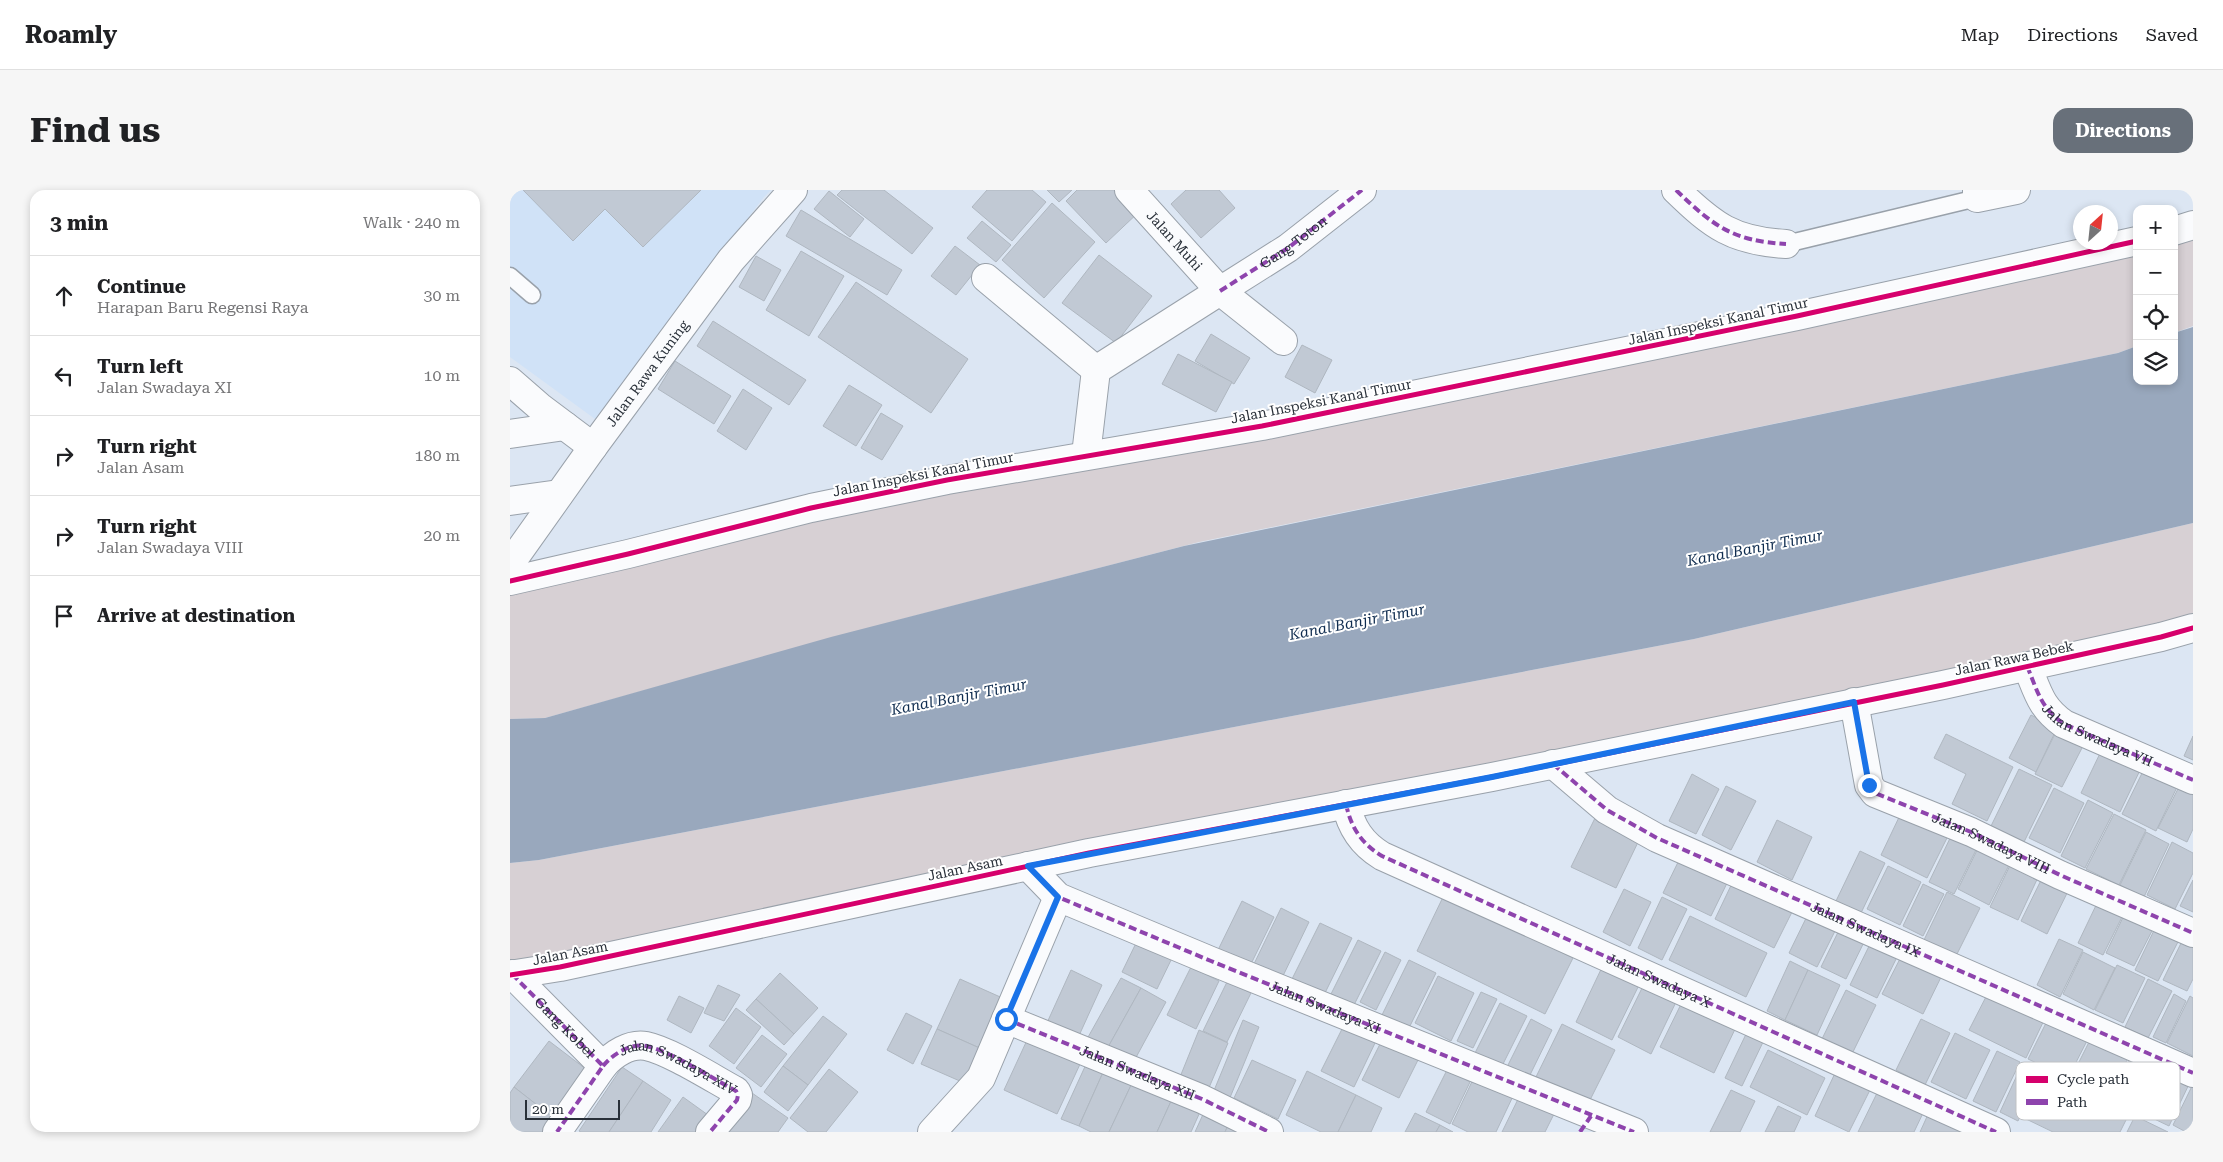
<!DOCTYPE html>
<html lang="en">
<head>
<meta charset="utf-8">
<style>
	body { margin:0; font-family:"Roboto Serif",serif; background:#f6f6f6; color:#202124 }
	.controls { position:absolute; right:15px; top:15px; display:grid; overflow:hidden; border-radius:10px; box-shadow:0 2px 8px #0003 }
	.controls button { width:45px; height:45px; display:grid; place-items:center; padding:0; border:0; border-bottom:1px solid #e0e0e0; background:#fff; color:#202124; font:25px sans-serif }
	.compass { position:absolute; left:1563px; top:15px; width:45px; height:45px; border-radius:50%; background:#fff; box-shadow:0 2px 8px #0003; rotate:27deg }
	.scale { position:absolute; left:15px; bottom:12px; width:95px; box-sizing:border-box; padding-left:5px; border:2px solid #293039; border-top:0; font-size:14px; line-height:18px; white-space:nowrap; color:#293039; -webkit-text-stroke:4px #fff; paint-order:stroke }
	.stop { position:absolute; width:15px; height:15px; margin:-11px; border:4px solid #1a73e8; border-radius:50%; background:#fff }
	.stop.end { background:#1a73e8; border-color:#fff; box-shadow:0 1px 5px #0008 }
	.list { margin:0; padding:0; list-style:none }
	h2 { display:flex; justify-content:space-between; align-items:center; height:65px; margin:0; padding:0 20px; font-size:21px }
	h2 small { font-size:16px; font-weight:400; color:#757577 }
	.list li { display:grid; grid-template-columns:32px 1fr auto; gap:15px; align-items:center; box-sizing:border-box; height:80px; padding:0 20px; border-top:1px solid #e0e0e0 }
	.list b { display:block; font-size:19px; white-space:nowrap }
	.list p { margin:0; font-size:16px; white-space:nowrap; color:#757577 }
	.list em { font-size:16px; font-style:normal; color:#757577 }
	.icon { flex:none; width:28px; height:28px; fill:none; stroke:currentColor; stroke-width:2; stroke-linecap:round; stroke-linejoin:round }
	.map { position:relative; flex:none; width:1683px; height:942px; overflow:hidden; border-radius:15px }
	header { display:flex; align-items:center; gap:30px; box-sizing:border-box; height:70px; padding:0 25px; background:#fff; border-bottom:1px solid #e0e0e0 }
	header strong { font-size:24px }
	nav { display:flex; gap:28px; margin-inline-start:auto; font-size:18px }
	.intro { display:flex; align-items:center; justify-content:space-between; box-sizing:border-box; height:120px; padding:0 30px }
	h1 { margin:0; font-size:35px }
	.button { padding:12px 22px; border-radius:15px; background:#68707a; color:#fff; font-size:18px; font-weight:700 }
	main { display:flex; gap:30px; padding:0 30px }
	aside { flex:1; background:#fff; border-radius:15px; box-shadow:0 2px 8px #0003 }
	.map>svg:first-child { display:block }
	.built { fill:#d0e2f7 }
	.green { fill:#d7d0d4 }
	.water { fill:#99a8bd }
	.building { fill:#c1c9d4; stroke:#afb7c0 }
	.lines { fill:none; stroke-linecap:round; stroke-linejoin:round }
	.service-casing { stroke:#99a1aa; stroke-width:19 }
	.minor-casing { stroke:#99a1aa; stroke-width:30 }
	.tertiary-casing { stroke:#99a1aa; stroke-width:30 }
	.service { stroke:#fafbfd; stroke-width:16 }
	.minor { stroke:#fafbfd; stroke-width:28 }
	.tertiary { stroke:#fafbfd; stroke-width:28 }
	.quiet { stroke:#8e44ad; stroke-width:4; stroke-dasharray:8 4; stroke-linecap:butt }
	.cycleway-casing { stroke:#fff; stroke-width:8 }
	.cycleway { stroke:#d6006c; stroke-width:5 }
	.route { stroke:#1a73e8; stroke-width:6 }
	.labels { text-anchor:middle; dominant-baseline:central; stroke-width:4; stroke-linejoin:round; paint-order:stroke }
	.street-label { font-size:14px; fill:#293039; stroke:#fff }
	.water-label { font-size:15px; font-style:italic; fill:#0f2c4f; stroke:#fff }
	.key { fill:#fff; stroke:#bfc1c4; stroke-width:1 }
	.key-label { font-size:14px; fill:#293039 }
</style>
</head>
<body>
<header>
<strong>Roamly</strong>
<nav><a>Map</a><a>Directions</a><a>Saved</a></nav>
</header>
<div class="intro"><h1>Find us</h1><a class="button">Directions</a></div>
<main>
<aside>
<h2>3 min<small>Walk · 240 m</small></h2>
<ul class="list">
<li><svg class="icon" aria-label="ahead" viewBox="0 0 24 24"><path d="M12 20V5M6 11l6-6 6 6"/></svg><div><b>Continue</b><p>Harapan Baru Regensi Raya</p></div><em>30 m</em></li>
<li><svg class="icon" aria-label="left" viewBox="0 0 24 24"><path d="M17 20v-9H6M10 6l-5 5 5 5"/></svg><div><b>Turn left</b><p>Jalan Swadaya XI</p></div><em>10 m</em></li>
<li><svg class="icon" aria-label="right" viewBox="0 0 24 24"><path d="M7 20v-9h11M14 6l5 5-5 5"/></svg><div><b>Turn right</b><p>Jalan Asam</p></div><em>180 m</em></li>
<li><svg class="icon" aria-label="right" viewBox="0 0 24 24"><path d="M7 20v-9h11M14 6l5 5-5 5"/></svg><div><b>Turn right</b><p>Jalan Swadaya VIII</p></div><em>20 m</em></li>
<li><svg class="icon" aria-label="arrive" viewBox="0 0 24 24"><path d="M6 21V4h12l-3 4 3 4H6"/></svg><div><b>Arrive at destination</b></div></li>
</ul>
</aside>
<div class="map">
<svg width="1683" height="942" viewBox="0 0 1683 942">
	<rect width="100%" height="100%" fill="#dce6f3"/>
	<polygon class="built" points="0,0 261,0 254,7 85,229 0,167"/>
	<g class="green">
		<polygon points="1683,35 1683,136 1664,143 1664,41"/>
		<polygon points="1627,49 1627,156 1608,163 689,352 396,428 35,528 0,529 0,391"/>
		<polygon points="1683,333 1683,438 0,785 0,673 29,670 1184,449"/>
	</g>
	<polygon class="water" points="1683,137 1683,333 1184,449 29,670 0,673 0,529 35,528 321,447 674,356 1608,163 1627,156 1627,191 1664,191 1664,143"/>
	<g class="building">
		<polygon points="13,0 191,0 133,57 95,19 63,51"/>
		<polygon points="332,0 374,0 423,38 402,64 327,5"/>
		<polygon points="477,0 522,0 536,12 502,51 462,17"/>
		<polygon points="537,0 562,0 549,12"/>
		<polygon points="567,0 612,0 631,20 596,53 556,11"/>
		<polygon points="676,0 709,0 725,18 691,48 661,14"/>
		<polygon points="319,1 354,29 340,47 304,19"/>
		<polygon points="542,13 585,52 534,108 492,70"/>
		<polygon points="291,20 392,80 377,105 276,46"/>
		<polygon points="472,31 501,55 486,72 457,48"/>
		<polygon points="445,56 470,75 446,105 421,86"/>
		<polygon points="291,61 334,86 299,146 256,120"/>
		<polygon points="589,65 642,106 606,153 552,113"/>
		<polygon points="246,66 271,80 254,111 229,97"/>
		<polygon points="346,92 458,169 421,223 308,147"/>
		<polygon points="203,131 296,190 279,215 187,156"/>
		<polygon points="701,144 740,168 724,194 685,171"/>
		<polygon points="792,155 822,170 805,203 775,187"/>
		<polygon points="668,164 722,192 706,222 652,194"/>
		<polygon points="165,171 221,206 204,234 148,199"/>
		<polygon points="339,195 372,215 346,256 313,236"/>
		<polygon points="233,199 262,218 236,260 207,241"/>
		<polygon points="371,223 393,236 372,270 351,258"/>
		<polygon points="1521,525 1547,538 1526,582 1499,568"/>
		<polygon points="1546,542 1573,556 1552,597 1525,584"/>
		<polygon points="1436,544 1503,577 1477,631 1442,614 1456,584 1424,568"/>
		<polygon points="1683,546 1683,570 1674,566"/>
		<polygon points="1594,555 1633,574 1610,622 1571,603"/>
		<polygon points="1635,577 1669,593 1646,641 1612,624"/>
		<polygon points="1509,579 1542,595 1514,652 1481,636"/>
		<polygon points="1182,584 1209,599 1186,644 1159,631"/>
		<polygon points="1673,589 1683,594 1683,639 1677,652 1648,638"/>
		<polygon points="1216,596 1246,611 1221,660 1192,645"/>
		<polygon points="1544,598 1574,613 1550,663 1519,648"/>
		<polygon points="1578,610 1603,623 1575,678 1551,666"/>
		<polygon points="1392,621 1439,644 1417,688 1371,665"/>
		<polygon points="1087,624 1131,646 1106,698 1061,677"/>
		<polygon points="1604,624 1636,640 1609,695 1576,679"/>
		<polygon points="1267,630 1302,647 1282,690 1247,672"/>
		<polygon points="1444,640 1470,652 1444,704 1419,692"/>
		<polygon points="1636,642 1659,654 1634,707 1610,695"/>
		<polygon points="1472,650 1504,665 1479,715 1448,699"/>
		<polygon points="1662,652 1683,663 1683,683 1665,719 1637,705"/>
		<polygon points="1350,661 1375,673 1351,723 1326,711"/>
		<polygon points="1172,664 1220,687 1201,726 1153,703"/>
		<polygon points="1504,667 1531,681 1508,730 1480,717"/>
		<polygon points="1378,676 1411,692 1390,735 1357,719"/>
		<polygon points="1535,682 1561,695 1537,744 1511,731"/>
		<polygon points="1226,685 1286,714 1264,758 1205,729"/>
		<polygon points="1683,690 1683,722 1670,716"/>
		<polygon points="1413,694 1434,704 1413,746 1393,736"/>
		<polygon points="1114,699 1141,712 1120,756 1093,742"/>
		<polygon points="1437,702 1470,718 1446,766 1414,750"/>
		<polygon points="934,705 1063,768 1035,824 907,761"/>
		<polygon points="1152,707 1177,719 1152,770 1128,758"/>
		<polygon points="1590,707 1616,719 1593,765 1568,753"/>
		<polygon points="732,711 764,727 740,776 708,760"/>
		<polygon points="771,718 799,732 771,790 743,776"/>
		<polygon points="1301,718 1330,731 1307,777 1279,763"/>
		<polygon points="1616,721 1645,735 1624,776 1596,763"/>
		<polygon points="1180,726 1257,763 1236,807 1159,770"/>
		<polygon points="1648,732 1672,744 1648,791 1625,780"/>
		<polygon points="810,733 842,748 814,805 782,789"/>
		<polygon points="1332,734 1357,746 1336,789 1311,777"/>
		<polygon points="1675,745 1683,749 1683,789 1677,801 1653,790"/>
		<polygon points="628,749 663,766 647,799 612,782"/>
		<polygon points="1549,749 1573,760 1550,807 1527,795"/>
		<polygon points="848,750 871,761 844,815 821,804"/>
		<polygon points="1362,750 1389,763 1367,808 1340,795"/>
		<polygon points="1395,759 1435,779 1413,824 1372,804"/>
		<polygon points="875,762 891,770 866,820 850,812"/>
		<polygon points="1573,762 1605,778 1584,820 1553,804"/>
		<polygon points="899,770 926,783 898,840 871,827"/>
		<polygon points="1095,771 1132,789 1102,850 1066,832"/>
		<polygon points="1280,771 1298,780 1275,830 1257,821"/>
		<polygon points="1607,775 1635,788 1613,833 1585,820"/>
		<polygon points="681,777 709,791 686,839 657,825"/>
		<polygon points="561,780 592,795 567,850 536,835"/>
		<polygon points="1298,780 1330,795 1307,845 1275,830"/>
		<polygon points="270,783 308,818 284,844 246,809"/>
		<polygon points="928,786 964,803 941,851 905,833"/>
		<polygon points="611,788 631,798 597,859 577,849"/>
		<polygon points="450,789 497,810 474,860 427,839"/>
		<polygon points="1638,789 1662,801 1638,848 1615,837"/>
		<polygon points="717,792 741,803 717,852 693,841"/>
		<polygon points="1134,794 1167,810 1141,864 1108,847"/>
		<polygon points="208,795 230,805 214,831 194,823"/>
		<polygon points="1481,797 1537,824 1516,868 1459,840"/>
		<polygon points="631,798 656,812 623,873 597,859"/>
		<polygon points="1336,800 1366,815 1340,868 1310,853"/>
		<polygon points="971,802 987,809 963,858 947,851"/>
		<polygon points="1664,804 1676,811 1656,853 1643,847"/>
		<polygon points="169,806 194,818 181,843 157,830"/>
		<polygon points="1175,806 1228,833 1204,883 1150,857"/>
		<polygon points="1680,806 1683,808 1683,866 1657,853"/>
		<polygon points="246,809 284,844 274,855 236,820"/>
		<polygon points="990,813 1017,826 992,876 965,863"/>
		<polygon points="226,818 251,837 224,874 199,856"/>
		<polygon points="396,823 422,836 403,874 377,860"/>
		<polygon points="1541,823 1581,843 1558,888 1518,869"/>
		<polygon points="313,826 337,844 298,895 273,876"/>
		<polygon points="1021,829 1042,840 1019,887 997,877"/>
		<polygon points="1411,829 1440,843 1415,895 1386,880"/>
		<polygon points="733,830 749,837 719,910 703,903"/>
		<polygon points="1052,834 1105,860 1078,914 1025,889"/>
		<polygon points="834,835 866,851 844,897 811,881"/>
		<polygon points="427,839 474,860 459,895 411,874"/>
		<polygon points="689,840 718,853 698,900 670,887"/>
		<polygon points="1237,842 1254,850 1232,896 1215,888"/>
		<polygon points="1584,842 1622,860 1598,908 1560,890"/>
		<polygon points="1445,843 1480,860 1456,909 1421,892"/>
		<polygon points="252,845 277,864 251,897 226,878"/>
		<polygon points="518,848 571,872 547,924 494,900"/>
		<polygon points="873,848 910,866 889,908 852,890"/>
		<polygon points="39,851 85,886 50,933 4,897"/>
		<polygon points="1258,860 1315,888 1297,925 1240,897"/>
		<polygon points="1487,861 1510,872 1486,922 1463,911"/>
		<polygon points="1622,865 1645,877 1625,920 1601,909"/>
		<polygon points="578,870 595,878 569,936 551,929"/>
		<polygon points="742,870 786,890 768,929 724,908"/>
		<polygon points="273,876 298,895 278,921 254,902"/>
		<polygon points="112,877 133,891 99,942 71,942 69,941"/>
		<polygon points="595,878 623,891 599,942 581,942 569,936"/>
		<polygon points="1662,878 1682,888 1659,936 1638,926"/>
		<polygon points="319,879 348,902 316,942 298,942 280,928"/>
		<polygon points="937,880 960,892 940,934 916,922"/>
		<polygon points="797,881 846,905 828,942 811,942 776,925"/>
		<polygon points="1326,881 1361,898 1339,942 1305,926"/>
		<polygon points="966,883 1005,902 986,942 958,942 942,934"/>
		<polygon points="1508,883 1526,892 1508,931 1490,922"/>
		<polygon points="1535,885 1618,926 1610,942 1543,942 1514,928"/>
		<polygon points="133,891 161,910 141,942 99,942"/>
		<polygon points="623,891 662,909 647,942 599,942"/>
		<polygon points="1683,894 1683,934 1679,942 1676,942 1663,935"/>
		<polygon points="4,897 50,933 43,942 0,942 0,903"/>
		<polygon points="1369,899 1414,921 1404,942 1348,942"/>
		<polygon points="1221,900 1245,911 1230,942 1200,942"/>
		<polygon points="1012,901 1047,918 1035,942 992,942"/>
		<polygon points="242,903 278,928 268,942 215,942"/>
		<polygon points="846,905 872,918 861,942 828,942"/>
		<polygon points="173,907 198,925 186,942 148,942"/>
		<polygon points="662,909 690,922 681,942 647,942"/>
		<polygon points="1268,916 1291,927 1284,942 1255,942"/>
		<polygon points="695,920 720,931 715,942 685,942"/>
		<polygon points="1420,920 1453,936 1450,942 1410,942"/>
		<polygon points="905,923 930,935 926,942 895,942"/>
		<polygon points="1625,926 1658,942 1617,942"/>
		<polygon points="720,931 745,942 715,942"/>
		<polygon points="930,935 943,942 926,942"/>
	</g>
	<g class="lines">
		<defs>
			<g id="service">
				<polyline points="1276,54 1467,8"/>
				<polyline points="0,86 22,105"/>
			</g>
			<g id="minor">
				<path id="s1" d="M619,0l91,101 68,-43 74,-58"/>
				<path d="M1166,0c37,36 57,51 110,54"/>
				<polyline points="1467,0 1467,8 1506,0"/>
				<polyline points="476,88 586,180"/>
				<polyline points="0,191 31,218 83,257"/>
				<polyline points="0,244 55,236"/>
				<polyline points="576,265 586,180 710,101 773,151"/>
				<polyline points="0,311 49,304"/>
				<path id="s2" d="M1517,476c11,26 13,41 37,58l129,56"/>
				<path id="s3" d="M1344,512l15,83 6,8 96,39 89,43 133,58"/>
				<polyline points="1043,574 1097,620 1147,648 1683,883"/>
				<path d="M836,614c5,24 16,40 36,52l614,276"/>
				<polyline points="518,676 548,707 701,771 1124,942"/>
				<path id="s4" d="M2,784l91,92 -46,66"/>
				<path id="s5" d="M496,829l196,80 67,33"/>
				<path id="s6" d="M93,876c10,-12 27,-23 43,-20 24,5 66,32 90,45l2,4 -1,5 -27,32"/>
				<polyline points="422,942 471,888 548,707"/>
			</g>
			<g id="tertiary">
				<polyline points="1664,41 1683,35"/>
				<path id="s7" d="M0,374l83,-117 138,-187 62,-70"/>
				<polyline points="0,391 118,364 301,318 437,290 752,236 1287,126 1627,51"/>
				<polyline points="0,785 50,777 579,663 982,587 1433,495 1651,447 1683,438"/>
			</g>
		</defs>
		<use href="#service" class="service-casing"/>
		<use href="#minor" class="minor-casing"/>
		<use href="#tertiary" class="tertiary-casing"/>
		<use href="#service" class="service"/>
		<use href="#minor" class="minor"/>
		<use href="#tertiary" class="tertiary"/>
		<g class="quiet">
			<path d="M1166,0c37,36 57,51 110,54"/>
			<path id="s8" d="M710,101l68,-43 74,-58"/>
			<path d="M1517,476c11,26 13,41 37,58l129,56"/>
			<polyline points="1344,512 1359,595 1365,603 1461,642 1550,685 1683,743"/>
			<path id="s9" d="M1043,574l54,46 50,28 536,235"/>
			<path id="s10" d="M836,614c5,24 16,40 36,52l614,276"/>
			<path id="s11" d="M518,676l30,31 153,64 423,171"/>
			<polyline points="2,784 93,876 47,942"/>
			<polyline points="496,829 692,909 759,942"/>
			<path d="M93,876c10,-12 27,-23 43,-20 24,5 66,32 90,45l2,4 -1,5 -27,32"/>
			<polyline points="1070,942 1081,926"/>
		</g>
		<defs>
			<g id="cycleway">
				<polyline points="0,391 118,364 301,318 437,290 752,236 1287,126 1627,51"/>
				<polyline points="0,785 50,777 579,663 982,587 1433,495 1651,447 1683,438"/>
			</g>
		</defs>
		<use href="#cycleway" class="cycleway-casing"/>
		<use href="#cycleway" class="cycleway"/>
	</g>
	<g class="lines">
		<polyline class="route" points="496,829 548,707 518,676 982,587 1344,512 1359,595"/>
	</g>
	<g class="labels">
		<g class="street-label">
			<text stroke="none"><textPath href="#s1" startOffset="68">Jalan Muhi</textPath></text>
			<text stroke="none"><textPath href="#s8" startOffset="88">Gang Toton</textPath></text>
			<text transform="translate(1208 131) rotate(-12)">Jalan Inspeksi Kanal Timur</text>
			<text stroke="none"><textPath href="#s7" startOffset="235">Jalan Rawa Kuning</textPath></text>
			<text transform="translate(811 211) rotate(-11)">Jalan Inspeksi Kanal Timur</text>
			<text transform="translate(413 284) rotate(-11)">Jalan Inspeksi Kanal Timur</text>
			<text transform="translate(1504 468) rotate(-12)">Jalan Rawa Bebek</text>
			<text stroke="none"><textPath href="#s2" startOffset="105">Jalan Swadaya VII</textPath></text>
			<text stroke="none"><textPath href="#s3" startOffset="221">Jalan Swadaya VIII</textPath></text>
			<text transform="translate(455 678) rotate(-12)">Jalan Asam</text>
			<text stroke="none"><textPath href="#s9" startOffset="356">Jalan Swadaya IX</textPath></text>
			<text transform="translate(60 763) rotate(-11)">Jalan Asam</text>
			<text stroke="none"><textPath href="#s10" startOffset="369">Jalan Swadaya X</textPath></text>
			<text stroke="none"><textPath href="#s11" startOffset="332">Jalan Swadaya XI</textPath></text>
			<text stroke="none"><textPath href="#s4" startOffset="75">Gang Kobel</textPath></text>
			<text stroke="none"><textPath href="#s5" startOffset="142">Jalan Swadaya XII</textPath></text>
			<text stroke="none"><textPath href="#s6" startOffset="86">Jalan Swadaya XIV</textPath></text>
		</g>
		<g class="water-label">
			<text transform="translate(1245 358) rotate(-11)">Kanal Banjir Timur</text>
			<text transform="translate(847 432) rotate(-11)">Kanal Banjir Timur</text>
			<text transform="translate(449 507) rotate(-11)">Kanal Banjir Timur</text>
		</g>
	</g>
	<rect x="1506" y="872" width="164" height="58" rx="8" class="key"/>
	<rect x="1516" y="886" width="22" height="7" fill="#d6006c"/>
	<rect x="1516" y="909" width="22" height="6" fill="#8e44ad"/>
	<g class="key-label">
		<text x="1547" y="894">Cycle path</text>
		<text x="1547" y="917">Path</text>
	</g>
</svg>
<div class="controls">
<button>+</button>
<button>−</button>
<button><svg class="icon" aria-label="locate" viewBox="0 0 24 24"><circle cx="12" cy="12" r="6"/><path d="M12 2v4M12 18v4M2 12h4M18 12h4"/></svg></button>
<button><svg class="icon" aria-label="layers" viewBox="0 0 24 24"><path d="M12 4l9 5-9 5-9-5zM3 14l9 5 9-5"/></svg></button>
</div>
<svg class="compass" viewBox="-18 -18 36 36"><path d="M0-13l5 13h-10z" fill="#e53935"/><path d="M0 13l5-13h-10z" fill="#757577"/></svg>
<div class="scale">20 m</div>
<div class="stop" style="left:496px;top:829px"></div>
<div class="stop end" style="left:1359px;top:595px"></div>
</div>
</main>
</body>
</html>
